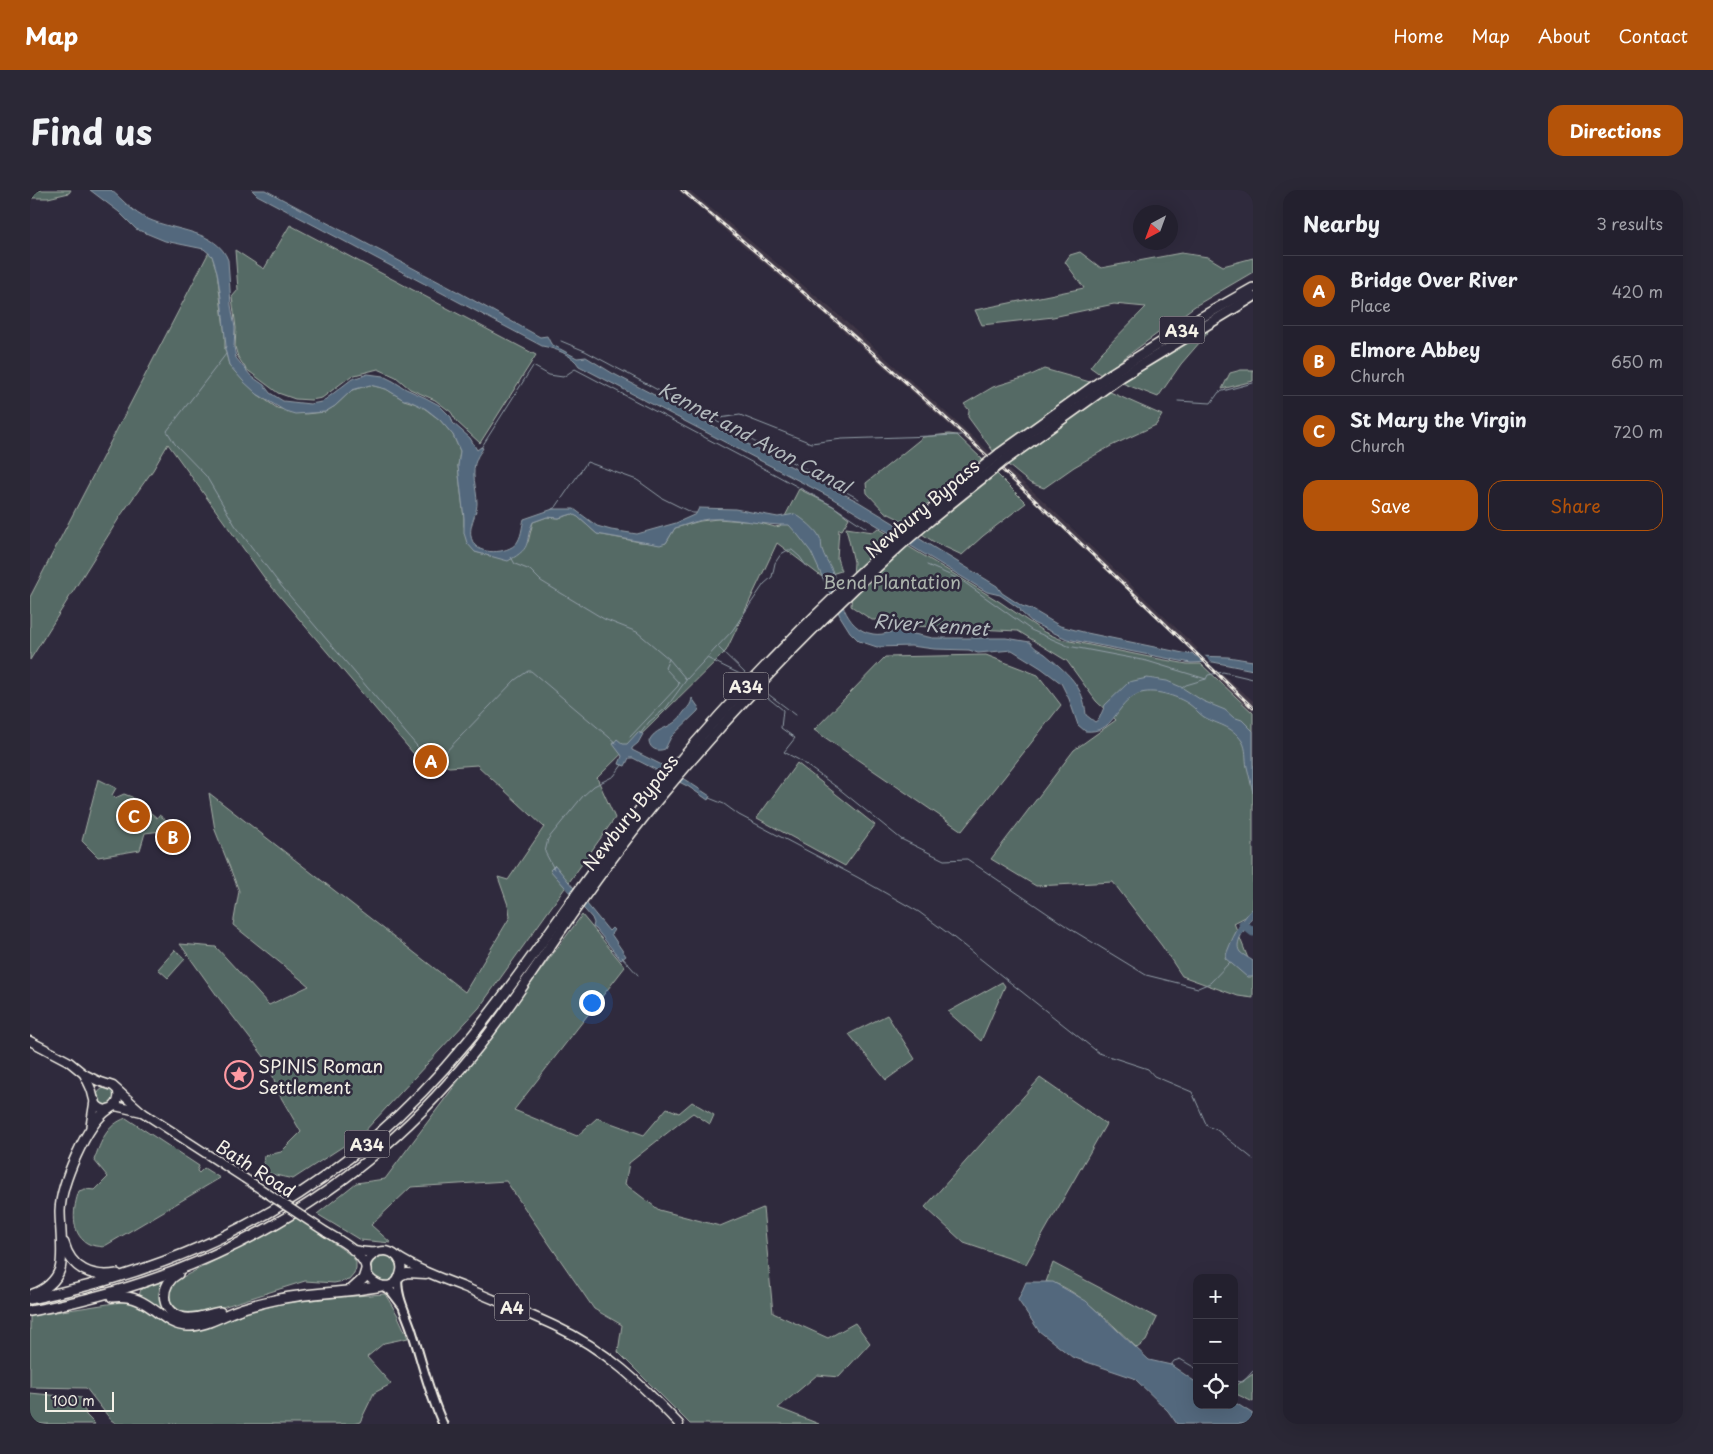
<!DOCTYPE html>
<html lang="en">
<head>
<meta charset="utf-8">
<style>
	body { margin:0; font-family:"Playpen Sans",sans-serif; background:#2b2836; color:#f1f3f6 }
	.controls { position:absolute; right:15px; bottom:15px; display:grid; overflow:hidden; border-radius:10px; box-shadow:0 5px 20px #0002 }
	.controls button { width:45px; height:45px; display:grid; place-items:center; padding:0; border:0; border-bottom:1px solid #403e4a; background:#23202e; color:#f1f3f6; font:25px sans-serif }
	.compass { position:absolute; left:1103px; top:15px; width:45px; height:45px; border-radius:50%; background:#23202e; box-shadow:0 5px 20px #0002; rotate:221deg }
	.scale { position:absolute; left:15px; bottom:12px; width:69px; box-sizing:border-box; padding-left:5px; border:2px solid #f4f1e8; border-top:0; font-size:14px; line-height:18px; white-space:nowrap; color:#f4f1e8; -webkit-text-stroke:4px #2f2a3d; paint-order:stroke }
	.you { position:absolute; left:561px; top:812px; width:18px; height:18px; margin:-12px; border:4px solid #fff; border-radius:50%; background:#1a73e8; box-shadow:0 0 0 8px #1a73e833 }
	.badge { display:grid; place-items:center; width:32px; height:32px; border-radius:50%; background:#b45309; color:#fff; font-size:16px; font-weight:700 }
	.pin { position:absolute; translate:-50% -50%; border:2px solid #fff; box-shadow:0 1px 5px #0006 }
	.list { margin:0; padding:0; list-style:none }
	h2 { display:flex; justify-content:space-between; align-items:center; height:65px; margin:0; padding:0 20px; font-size:21px }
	h2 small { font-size:16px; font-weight:400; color:#a3a3aa }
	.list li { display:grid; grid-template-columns:32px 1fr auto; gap:15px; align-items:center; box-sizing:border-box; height:70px; padding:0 20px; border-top:1px solid #403e4a }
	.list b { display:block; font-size:19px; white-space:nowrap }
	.list p { margin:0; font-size:16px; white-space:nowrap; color:#a3a3aa }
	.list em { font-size:16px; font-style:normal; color:#a3a3aa }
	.actions { display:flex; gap:10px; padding:15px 20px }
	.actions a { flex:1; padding:11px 0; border:1px solid #b45309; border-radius:15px; text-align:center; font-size:18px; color:#b45309 }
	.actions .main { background:#b45309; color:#fff }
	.icon { flex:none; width:28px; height:28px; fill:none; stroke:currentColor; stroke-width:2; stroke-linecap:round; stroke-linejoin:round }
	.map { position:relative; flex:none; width:1223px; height:1234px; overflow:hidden; border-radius:15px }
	header { display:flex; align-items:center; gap:30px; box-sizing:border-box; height:70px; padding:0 25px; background:#b45309; color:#fff }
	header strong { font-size:24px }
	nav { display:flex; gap:28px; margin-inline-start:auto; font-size:18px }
	.intro { display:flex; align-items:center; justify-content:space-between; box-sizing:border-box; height:120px; padding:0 30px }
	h1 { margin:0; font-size:35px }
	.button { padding:12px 22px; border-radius:15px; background:#b45309; color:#fff; font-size:18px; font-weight:700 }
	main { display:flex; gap:30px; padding:0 30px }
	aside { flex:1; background:#23202e; border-radius:15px; box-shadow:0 5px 20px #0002 }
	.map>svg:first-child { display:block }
	.built { fill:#413746 }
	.green { fill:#556a65; stroke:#a4aea6 }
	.water { fill:#52687d; stroke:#939fa8 }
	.pier { fill:#2f2a3d }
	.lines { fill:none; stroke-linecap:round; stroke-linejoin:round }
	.stream { stroke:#939fa8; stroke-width:1 }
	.river { stroke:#52687d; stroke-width:9 }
	.secondary-casing { stroke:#f4f1e8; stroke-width:11 }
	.primary-casing { stroke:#f4f1e8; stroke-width:11 }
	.trunk-casing { stroke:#f4f1e8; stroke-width:12 }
	.secondary { stroke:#2f2a3d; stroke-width:7 }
	.primary { stroke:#2f2a3d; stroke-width:8 }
	.trunk { stroke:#2f2a3d; stroke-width:9 }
	.rail-casing { stroke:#f4f1e8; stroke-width:3 }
	.rail { stroke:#2f2a3d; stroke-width:1; stroke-dasharray:4; stroke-linecap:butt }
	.primary-bridge-casing { stroke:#f4f1e8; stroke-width:11; stroke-linecap:butt }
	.trunk-bridge-casing { stroke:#f4f1e8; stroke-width:12; stroke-linecap:butt }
	.primary-bridge { stroke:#2f2a3d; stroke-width:8 }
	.trunk-bridge { stroke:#2f2a3d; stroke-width:9 }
	.labels { text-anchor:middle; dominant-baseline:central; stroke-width:5; stroke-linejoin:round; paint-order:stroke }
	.shield { fill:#2f2a3d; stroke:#b9b5b5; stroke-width:1 }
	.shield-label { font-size:16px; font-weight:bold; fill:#f4f1e8 }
	.street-label { font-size:18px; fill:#f4f1e8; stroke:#2f2a3d }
	.park-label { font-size:18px; fill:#acb4ad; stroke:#2f2a3d }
	.poi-label { font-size:18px; fill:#f4f1e8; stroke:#2f2a3d; text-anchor:start }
	.water-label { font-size:19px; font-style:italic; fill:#b3babd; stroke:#2f2a3d }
</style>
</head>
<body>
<header>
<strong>Map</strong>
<nav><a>Home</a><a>Map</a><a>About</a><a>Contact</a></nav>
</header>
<div class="intro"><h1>Find us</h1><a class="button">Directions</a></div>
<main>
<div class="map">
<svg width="1223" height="1234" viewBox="0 0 1223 1234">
	<rect width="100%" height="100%" fill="#2f2a3d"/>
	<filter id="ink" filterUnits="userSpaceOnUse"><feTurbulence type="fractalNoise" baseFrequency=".02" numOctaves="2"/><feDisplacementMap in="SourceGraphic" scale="10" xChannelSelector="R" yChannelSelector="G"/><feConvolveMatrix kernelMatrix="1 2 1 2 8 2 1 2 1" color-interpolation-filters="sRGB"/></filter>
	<g filter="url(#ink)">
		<g class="built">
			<polygon points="648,0 659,0 805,122 1008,306 1168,459 1162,462 1156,456 994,303 897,215 801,130"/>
			<polygon points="1193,484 1223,511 1223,523 1186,488"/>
		</g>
		<g class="green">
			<polygon points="0,0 41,0 39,3 18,8 0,8"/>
			<polygon points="260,35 506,165 450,253 427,232 421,222 405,210 380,199 366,187 348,179 321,186 292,208 281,210 265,209 248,203 216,179 208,167 205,157 206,138 202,107 208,100 205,60 234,79"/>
			<polygon points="179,62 182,66 187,82 195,146 195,159 199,175 227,204 247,218 275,224 295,222 305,216 322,200 340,195 356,199 374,210 390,215 410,230 423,245 430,261 428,276 434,328 434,336 445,362 479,370 498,352 503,332 517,327 529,328 542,324 547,326 567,344 610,352 636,353 645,338 670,331 688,329 727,332 745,337 750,336 769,299 803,316 819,328 812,340 809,339 807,368 811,381 792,387 747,353 696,461 567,588 585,628 449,818 332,944 263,989 232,982 234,966 251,962 271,942 249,904 238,872 188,807 150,754 186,757 239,815 279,796 203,735 209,701 185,640 179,603 435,802 480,727 479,718 468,687 478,690 514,637 447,575 419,577 383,563 236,390 138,254 123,280 91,325 0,470 0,407"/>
			<polygon points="1050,62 1071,78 1151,63 1178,67 1193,76 1223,68 1223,82 1165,116 1071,185 1060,177 1070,164 1116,117 1084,114 1023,127 952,135 945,120 1054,98 1035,72 1040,65"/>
			<polygon points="1179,138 1177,144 1151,174 1128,207 1092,193"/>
			<polygon points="1014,179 1060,192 963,261 938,227 939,220 934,214 963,197 999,186"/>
			<polygon points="1211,180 1223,180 1223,191 1192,199 1200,183"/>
			<polygon points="1080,202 1132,225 1126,235 1081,256 1044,277 1014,298 1000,293 978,275"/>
			<polygon points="919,244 927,245 952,269 875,332 855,322 837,303 836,293 893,247"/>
			<polygon points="967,284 996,313 953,346 932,365 904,352 892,344"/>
			<polygon points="816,338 843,342 848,338 970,412 1014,442 1030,449 1124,468 1157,474 1171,474 1223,523 1223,723 1204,733 1223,781 1223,808 1208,806 1152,786 1132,756 1083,692 1006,696 961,669 1044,560 1086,530 1066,511 1037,471 988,441 861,435 860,430 842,430 821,416 824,372"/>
			<polygon points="956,465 1008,485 1031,515 932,641 784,540 855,467"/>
			<polygon points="767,573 845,635 815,676 727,628"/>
			<polygon points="68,589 86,598 82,605 85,608 94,604 102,607 127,628 129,625 136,630 131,641 115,643 110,660 68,667 52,651"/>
			<polygon points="552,725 595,777 484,920 547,946 567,928 614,945 637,918 649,923 662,912 684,925 680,934 663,923 660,925 599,973 595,994 629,1020 690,1036 733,1018 743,1123 798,1148 825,1133 840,1153 809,1187 787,1185 748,1218 789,1234 660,1234 588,1162 592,1135 564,1119 476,991 381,997 341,1035 361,1053 330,1050 287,1024 326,993 355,989"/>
			<polygon points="145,760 155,769 138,788 128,779"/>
			<polygon points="972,792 975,796 951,851 918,822"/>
			<polygon points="857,825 885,869 856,890 819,844"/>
			<polygon points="1010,888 1076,934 996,1074 934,1053 895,1017"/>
			<circle cx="76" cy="907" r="9"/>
			<path d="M96,928l73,48 -2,5 2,2 5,-5 16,10 -117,69c-4,-1 -12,-1 -16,-4 -17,-10 -14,-36 -8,-52l6,-2 10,1 13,-13 -14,-17c7,-18 12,-35 32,-42z"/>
			<polygon points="266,1027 322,1066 326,1072 326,1078 324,1084 319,1090 304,1093 275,1091 183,1120 156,1126 142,1119 137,1103 143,1094 147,1090 225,1050"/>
			<circle cx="354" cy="1079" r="13"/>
			<path d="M1023,1073l104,55 -11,23 -9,7c-19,-18 -67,-67 -91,-66z"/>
			<polygon points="134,1091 133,1096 148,1131 109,1106 111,1099"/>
			<polygon points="355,1104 367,1124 378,1148 354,1153 337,1167 361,1194 344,1203 330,1232 323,1234 87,1234 81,1230 56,1198 0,1197 0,1126 104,1110 152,1140 169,1139 204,1126 254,1113 310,1107"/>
			<polygon points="1223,1184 1223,1212 1204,1203 1204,1197"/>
			<polygon points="0,1203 52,1208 56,1225 65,1234 0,1234"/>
		</g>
		<g class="water">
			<path d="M60,0h21c12,10 22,23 37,29 26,12 69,11 80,41l3,45 4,23 -1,19 2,11 15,18 13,9 6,8 13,8 27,3 12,-2 30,-23 16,-5 15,2 10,5 13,8 20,9 13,7 12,12 2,6 17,15 7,12 4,-3 2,1c-2,4 -5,7 -6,10 -7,15 0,30 0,45 0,14 -12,26 -3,41 8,12 38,9 44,-3 4,-7 4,-15 6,-22l29,-10h21l23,17 14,4 26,4 39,-11 20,-9 3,-6 36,1 43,8 17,-3c8,5 22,16 25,24 2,3 1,7 2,11 2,8 7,14 10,21 8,24 11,59 41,64 11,2 21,-4 31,-4l5,3 24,5h73l24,4c4,6 9,8 15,12 21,18 39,31 41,61l9,7 4,-3 6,-14 24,-23 18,-4 20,3 14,6 22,14 22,9 8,7 9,3 11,11v62c-2,-9 -4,-18 -6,-26 -2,-9 0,-18 -5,-26 -11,-16 -24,-16 -38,-24 -6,-4 -9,-9 -15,-13 -12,-8 -36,-16 -51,-10 -24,11 -23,40 -53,37l-7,-6 -9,-26 -8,-16 -20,-15 -29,-18 -34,3 -9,-3 -35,-1 -23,-3 -34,1 -18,-6 -9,-9 -10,-16 -29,-64 -13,-17 -9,-10c-26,1 -53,-8 -80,-6 -11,1 -23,6 -34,9l-9,15 -6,2 -63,-11 -19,-17 -6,-3 -13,4 -12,-1 -14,5c-10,21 2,24 -25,39l-33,-9 -8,-9 -3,-10v-15l-6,-52 2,-15 -7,-16 -13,-15 -14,-11 -18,-9h-4l-18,-11 -16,-4 -18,5 -17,16 -10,6 -30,2 -10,-3 -28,-17 -14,-13 -14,-16 -4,-16 1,-3 -5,-48 -4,-26 -5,-16 -8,-7 -39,-8 -29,-12 -17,-17z"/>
			<path d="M222,0h13l197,104 67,37 11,6 7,-1 4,8 26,14 9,-1 26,16 247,129 138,84 5,7 20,13 9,3 29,17 27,7 101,21 4,-1 3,3 33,1 25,4v9l-40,-8 -22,1 -124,-24 -34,-16 -12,-11 -1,-3 -20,-14 -13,-3 -157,-95 -251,-131c-6,-11 -25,-18 -37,-20l-285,-151z"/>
			<path d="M662,508l7,10 -1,3 -27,26 -6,12c-8,3 -15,0 -16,-8 6,-12 17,-12 26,-19 4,-3 6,-6 9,-10 4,-5 7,-7 8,-14z"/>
			<polygon points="608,542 613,544 608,553 602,558 602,560 634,576 680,606 678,610 659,597 603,568 599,568 595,576 589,574 592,566 583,554 587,549 593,554 597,554"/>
			<polygon points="525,675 579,741 582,738 584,740 581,744 596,766 591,770 566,739 563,737 564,733 562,728 520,680"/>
			<path d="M1223,718c0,2 0,5 0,8 -2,7 -21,25 -13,36 3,3 9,6 13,9v16h-6l-22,-19c6,-18 15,-37 28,-50z"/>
			<polygon points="996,1092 1023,1092 1056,1111 1119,1170 1141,1175 1167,1193 1167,1215 1204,1215 1204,1212 1223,1224 1223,1234 1147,1234 1138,1221 1104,1188 1042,1167 1009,1141 988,1110"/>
		</g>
		<polygon class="pier" points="1164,461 1166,463 1172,463 1184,475 1176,475 1162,462"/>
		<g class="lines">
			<g class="stream">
				<polyline points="531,151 555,161 738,259 829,309"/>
				<polyline points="196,164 137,241 145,254 176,286 205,335 248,392 392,562 404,574 485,490 498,481 501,481 586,553"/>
				<polyline points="1148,211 1181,213 1189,202 1223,193"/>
				<polyline points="683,229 710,225 781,253 812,249 931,245"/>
				<polyline points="451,258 503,176 519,185 533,187 545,179 746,285 803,316 836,338"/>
				<polyline points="522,319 526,317 557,272 607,290 632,308 662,323 666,323"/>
				<polyline points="481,367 485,374 500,380 511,391 574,429 607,442 639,469 656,489"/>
				<polyline points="897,375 931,390 1001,440 1038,456 1117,471 1176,489"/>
				<polyline points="689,458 715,483"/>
				<polyline points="677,468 712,485"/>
				<polyline points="1152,498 1156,495 1176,489 1178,485 1193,482 1223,489"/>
				<polyline points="734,501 766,525"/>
				<polyline points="732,503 753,520 751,538 765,548 754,562 769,570 808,598 871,649 914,670 937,669 1039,738 1116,785 1168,798 1180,793 1200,772"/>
				<polyline points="610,544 619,532 636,518 657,489 702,441 734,394 742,387 745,373 751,364 758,360 762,360 770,367 777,377"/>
				<polyline points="600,547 648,496 649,493 635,478 639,469"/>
				<polyline points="679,608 694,614 709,625 827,687 889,722 919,744 1069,863 1118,879 1124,886 1162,902 1177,936 1187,940 1223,969"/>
				<polyline points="524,679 515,662 518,649 553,606 564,596 584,586 592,575"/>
				<polyline points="592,767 608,785"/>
				<polyline points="1141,1175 1144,1171 1150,1169 1167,1179"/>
				<polyline points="1204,1191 1213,1192 1223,1181"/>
			</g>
			<polyline class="river" points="1213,734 1223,742"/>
			<defs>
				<g id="secondary">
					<path d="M368,1088c-2,18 9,37 14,53 10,31 17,63 31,93"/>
					<polyline points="352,1096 361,1101 371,1114"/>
				</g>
				<g id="primary">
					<polyline points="0,851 38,871 54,884 68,891 83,896 112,922 214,988"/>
					<path d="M54,884c2,5 5,10 7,15 2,5 2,11 5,15 10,13 25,1 22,-12"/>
					<polyline points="85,916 112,922"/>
					<path d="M296,1042c15,9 33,18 40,35"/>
					<path d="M323,1060c5,1 10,2 15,2 6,1 11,-1 16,-1 11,0 19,10 17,20 -6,35 -59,-1 -23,-19"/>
					<path d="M365,1065c21,14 45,23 69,32 30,13 61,25 91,39 52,24 85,57 124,98"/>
					<polyline points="370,1086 377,1083 396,1084"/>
				</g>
				<g id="trunk">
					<polyline points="969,264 1082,183 1170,128 1223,98"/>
					<polyline points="975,270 1091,187 1223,107"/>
					<polyline points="61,936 65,911"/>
					<path d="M34,1053c7,26 28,35 53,31"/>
					<path d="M148,1084c-18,9 -19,37 3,43 12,4 27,-3 39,-5"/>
					<polyline points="321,1100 333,1089 336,1080"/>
					<path d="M3,1104c12,-4 23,-13 27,-25 4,-14 0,-42 0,-58 1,-27 26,-87 49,-102"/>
					<path d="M82,1107c39,-5 46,28 76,29 17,1 35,-11 50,-16 13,-5 27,-8 41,-11 34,-7 68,-6 102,-13"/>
					<path d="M0,1109c181,-36 319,-114 437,-257 61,-73 110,-155 170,-229 101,-127 216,-241 342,-343"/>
					<path d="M0,1121c177,-32 328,-115 442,-256 32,-39 59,-81 87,-122 31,-45 63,-89 97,-131 75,-91 156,-176 243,-255 28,-25 57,-48 86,-71"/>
				</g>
			</defs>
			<use href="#secondary" class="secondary-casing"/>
			<use href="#primary" class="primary-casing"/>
			<use href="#trunk" class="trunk-casing"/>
			<use href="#secondary" class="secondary"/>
			<use href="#primary" class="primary"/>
			<use href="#trunk" class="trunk"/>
			<defs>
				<path id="rail" d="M652,0c94,78 187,158 278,241 99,90 196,184 293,277"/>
			</defs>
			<use href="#rail" class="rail-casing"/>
			<use href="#rail" class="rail"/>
			<defs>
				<polyline id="primary-bridge" points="214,988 296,1042"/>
				<g id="trunk-bridge">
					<polyline points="949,280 969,264"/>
					<polyline points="955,286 975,270"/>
				</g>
			</defs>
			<use href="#primary-bridge" class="primary-bridge-casing"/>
			<use href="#trunk-bridge" class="trunk-bridge-casing"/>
			<use href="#primary-bridge" class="primary-bridge"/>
			<use href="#trunk-bridge" class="trunk-bridge"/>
		</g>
	</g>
	<defs>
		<symbol id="sight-ring" viewBox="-11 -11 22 22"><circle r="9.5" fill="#2f2a3d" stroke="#ff9aa2" stroke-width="1.5"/><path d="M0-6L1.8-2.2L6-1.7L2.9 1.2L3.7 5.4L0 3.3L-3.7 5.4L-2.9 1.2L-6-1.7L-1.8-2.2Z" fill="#ff9aa2"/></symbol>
	</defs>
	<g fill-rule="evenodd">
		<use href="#sight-ring" x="193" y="869" width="32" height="32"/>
	</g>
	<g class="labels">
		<g class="shield">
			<rect x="1129.5" y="126.5" width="45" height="27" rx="4"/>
			<rect x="693.5" y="482.5" width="45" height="27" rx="4"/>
			<rect x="314.5" y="940.5" width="45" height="27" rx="4"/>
			<rect x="464.5" y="1103.5" width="35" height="27" rx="4"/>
		</g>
		<g class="shield-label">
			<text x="1152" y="140">A34</text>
			<text x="716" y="496">A34</text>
			<text x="337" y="954">A34</text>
			<text x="482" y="1117">A4</text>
		</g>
		<g class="street-label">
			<text transform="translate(892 318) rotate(-40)">Newbury Bypass</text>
			<text transform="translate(600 622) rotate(-52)">Newbury Bypass</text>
			<text transform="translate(226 978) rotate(33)">Bath Road</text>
		</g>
		<g class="park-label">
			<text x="862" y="391">Bend Plantation</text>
		</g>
		<g class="poi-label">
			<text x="228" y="875">SPINIS Roman<tspan x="228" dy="21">Settlement</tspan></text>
		</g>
		<g class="water-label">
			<text transform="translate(725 247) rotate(28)">Kennet and Avon Canal</text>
			<text transform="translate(901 434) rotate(4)">River Kennet</text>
		</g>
	</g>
</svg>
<div class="controls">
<button>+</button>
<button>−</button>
<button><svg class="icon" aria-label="locate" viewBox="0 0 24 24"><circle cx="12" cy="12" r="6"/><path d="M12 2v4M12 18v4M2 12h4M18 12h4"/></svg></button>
</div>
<svg class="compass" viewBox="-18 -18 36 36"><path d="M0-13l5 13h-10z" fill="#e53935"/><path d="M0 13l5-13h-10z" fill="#a3a3aa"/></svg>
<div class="scale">100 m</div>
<div class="you"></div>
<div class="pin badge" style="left:401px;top:571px">A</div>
<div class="pin badge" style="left:143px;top:647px">B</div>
<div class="pin badge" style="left:104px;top:626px">C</div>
</div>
<aside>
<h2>Nearby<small>3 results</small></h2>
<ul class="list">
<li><span class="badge">A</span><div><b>Bridge Over River</b><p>Place</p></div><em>420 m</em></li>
<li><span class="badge">B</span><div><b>Elmore Abbey</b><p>Church</p></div><em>650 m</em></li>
<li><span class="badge">C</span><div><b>St Mary the Virgin</b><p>Church</p></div><em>720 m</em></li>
</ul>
<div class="actions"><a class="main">Save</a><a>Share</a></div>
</aside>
</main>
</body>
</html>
